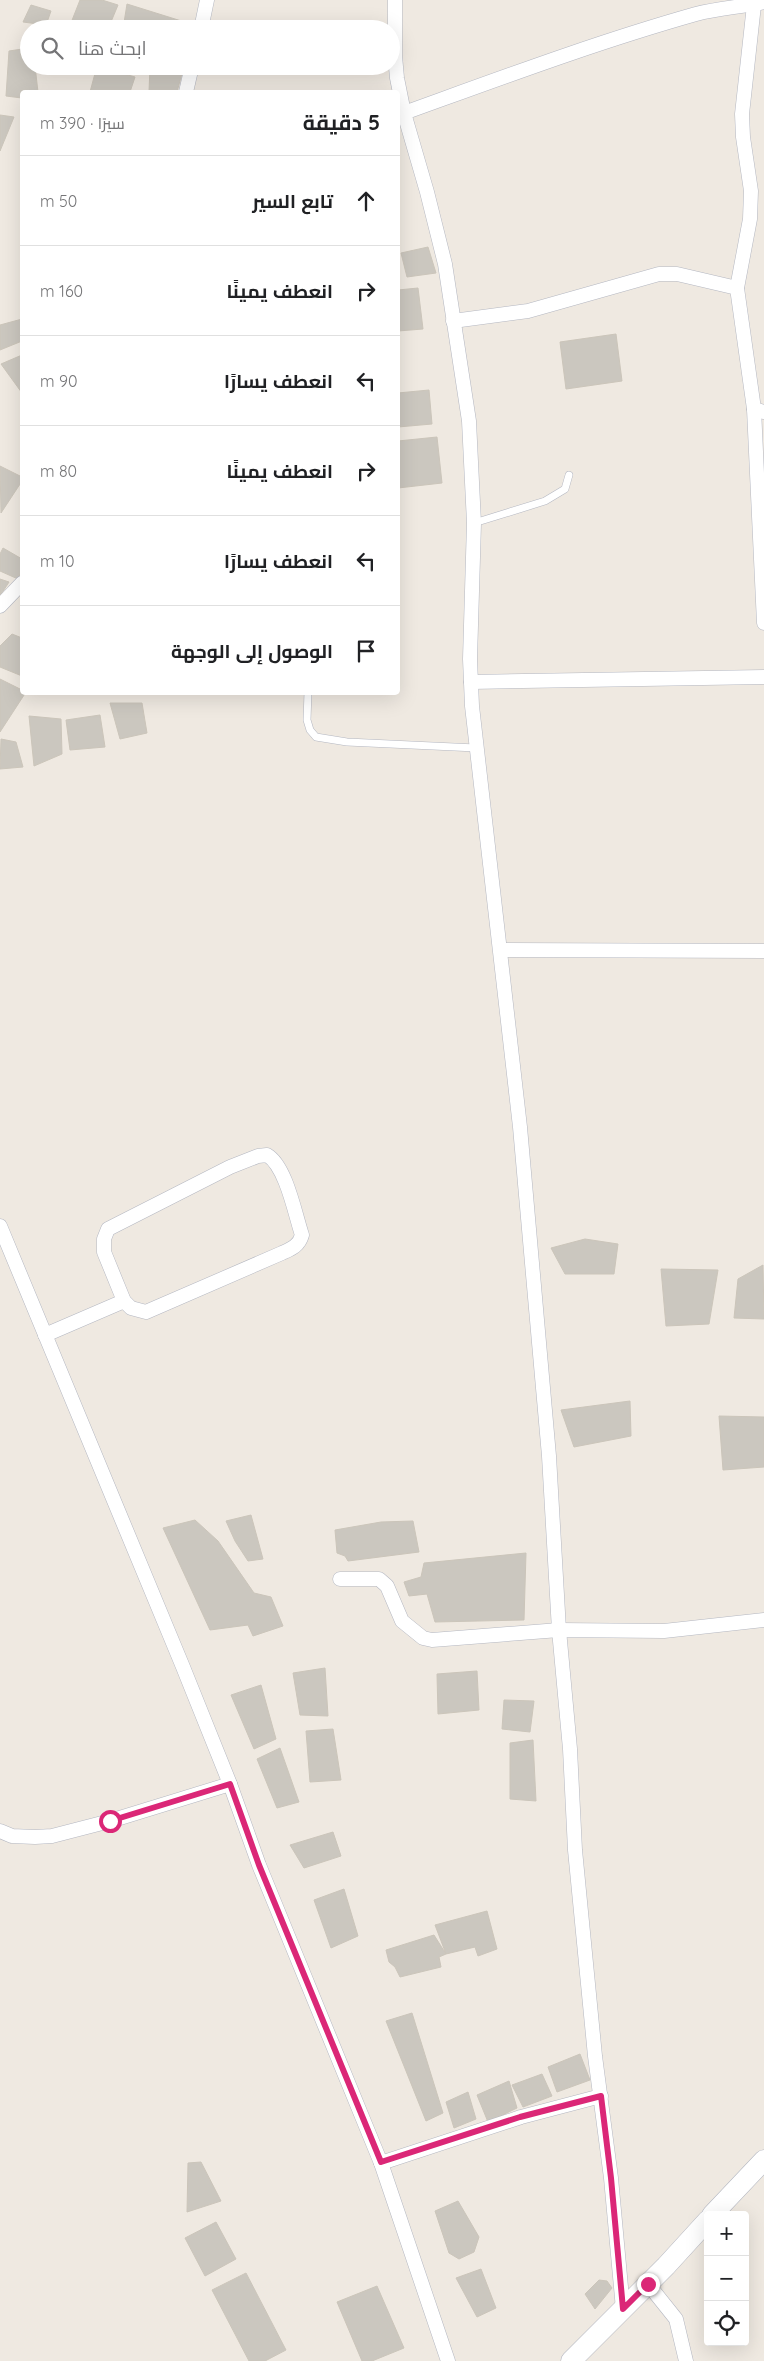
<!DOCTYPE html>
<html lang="ar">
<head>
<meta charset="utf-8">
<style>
	body { margin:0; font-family:Quicksand,Cairo,sans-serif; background:#f6f6f6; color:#202124; direction:rtl }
	.controls { position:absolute; right:15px; bottom:15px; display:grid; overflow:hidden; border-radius:5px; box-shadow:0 5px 20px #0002 }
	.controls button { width:45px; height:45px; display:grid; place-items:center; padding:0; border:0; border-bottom:1px solid #e0e0e0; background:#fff; color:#202124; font:25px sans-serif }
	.stop { position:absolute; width:15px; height:15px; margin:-11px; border:4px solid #db2777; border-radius:50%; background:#fff }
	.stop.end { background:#db2777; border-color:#fff; box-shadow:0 1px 5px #0008 }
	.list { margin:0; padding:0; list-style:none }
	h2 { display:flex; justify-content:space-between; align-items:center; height:65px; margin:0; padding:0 20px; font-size:21px }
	h2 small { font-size:16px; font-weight:400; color:#757577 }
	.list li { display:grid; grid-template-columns:32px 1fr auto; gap:15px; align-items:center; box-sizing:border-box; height:90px; padding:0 20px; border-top:1px solid #e0e0e0 }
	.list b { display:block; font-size:19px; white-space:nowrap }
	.list em { font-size:16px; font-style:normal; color:#757577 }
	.icon { flex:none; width:28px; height:28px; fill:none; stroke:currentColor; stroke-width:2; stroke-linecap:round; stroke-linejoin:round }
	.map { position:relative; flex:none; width:764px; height:2361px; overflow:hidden; direction:ltr }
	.search { position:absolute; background:#fff; box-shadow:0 5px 20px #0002; left:20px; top:20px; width:380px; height:55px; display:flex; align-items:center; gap:12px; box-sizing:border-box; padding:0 18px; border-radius:28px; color:#757577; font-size:19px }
	.panel { position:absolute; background:#fff; box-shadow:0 5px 20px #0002; left:20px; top:90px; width:380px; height:605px; border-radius:5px; direction:rtl }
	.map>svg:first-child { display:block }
	.building { fill:#cbc7bf; stroke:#cbc5ba }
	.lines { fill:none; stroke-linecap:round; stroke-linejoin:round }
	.lane-casing { stroke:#b4b7c1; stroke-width:8 }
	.street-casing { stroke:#b4b7c1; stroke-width:15 }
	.secondary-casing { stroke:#b4b7c1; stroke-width:21 }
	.lane { stroke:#fff; stroke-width:7 }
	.street { stroke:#fff; stroke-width:14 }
	.secondary { stroke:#fff; stroke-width:20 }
	.route { stroke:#db2777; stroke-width:6 }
</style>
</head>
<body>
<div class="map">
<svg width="764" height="2361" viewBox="0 0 764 2361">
	<rect width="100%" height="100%" fill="#efe9e1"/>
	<g class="building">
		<polygon points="80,0 102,0 118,5 108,29 69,28"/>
		<polygon points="127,4 191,24 190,29 123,29"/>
		<polygon points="31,5 51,11 46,25 23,22"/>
		<polygon points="29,48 29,66 35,66 38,92 22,92 22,98 6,96 9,51"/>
		<polygon points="97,66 135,77 130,92 90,92"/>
		<polygon points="150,66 184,66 177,92 149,92"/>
		<polygon points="0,115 14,117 0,151"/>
		<polygon points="428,247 436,273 407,277 401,253"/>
		<polygon points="418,288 423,329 398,331 398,290"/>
		<polygon points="22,319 22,341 0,350 0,325"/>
		<polygon points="616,334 622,381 566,389 560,342"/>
		<polygon points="22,355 22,393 1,364"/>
		<polygon points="429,390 432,424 398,427 398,393"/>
		<polygon points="437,437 442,483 398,488 398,441"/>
		<polygon points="0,466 22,477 22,481 1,513"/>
		<polygon points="3,548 22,559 22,571 18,579 0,571 0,554"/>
		<polygon points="0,579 9,582 0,596"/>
		<polygon points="12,634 22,638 22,676 0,667 0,646"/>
		<polygon points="0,679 26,692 0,732"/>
		<polygon points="110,703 142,703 147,733 120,739"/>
		<polygon points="100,715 105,747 70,750 66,720"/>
		<polygon points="29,716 61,719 62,754 34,766"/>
		<polygon points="1,739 16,742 23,767 0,769"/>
		<polygon points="585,1239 618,1244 614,1274 565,1274 551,1248"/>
		<polygon points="763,1265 764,1319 734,1318 738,1279"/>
		<polygon points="661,1269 718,1270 709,1324 666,1326"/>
		<polygon points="630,1401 631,1436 574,1447 561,1410"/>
		<polygon points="719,1416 764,1417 764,1467 723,1470"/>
		<polygon points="251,1515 263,1559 248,1561 235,1541 226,1521"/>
		<polygon points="195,1520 218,1541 254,1593 271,1597 283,1626 253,1636 248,1625 210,1630 163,1528"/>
		<polygon points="413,1521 419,1552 348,1561 345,1556 337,1553 335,1530 381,1522"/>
		<polygon points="526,1553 524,1620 435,1622 427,1594 409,1596 404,1582 421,1577 424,1563"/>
		<polygon points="325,1668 328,1716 300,1715 293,1673"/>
		<polygon points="477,1671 479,1710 438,1714 437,1674"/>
		<polygon points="261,1685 276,1739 254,1749 231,1695"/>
		<polygon points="504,1700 534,1701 530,1732 502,1729"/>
		<polygon points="333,1729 341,1780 310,1782 306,1731"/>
		<polygon points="533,1740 536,1801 510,1799 510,1743"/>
		<polygon points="280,1748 299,1802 277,1808 257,1759"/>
		<polygon points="333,1832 341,1856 304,1868 290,1845"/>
		<polygon points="344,1889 358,1936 331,1948 314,1900"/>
		<polygon points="487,1911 497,1949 478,1956 475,1947 446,1954 435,1925"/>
		<polygon points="434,1935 446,1954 439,1957 441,1967 400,1977 395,1967 389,1962 386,1950"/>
		<polygon points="412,2013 443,2113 426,2121 386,2021"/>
		<polygon points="580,2054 590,2080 557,2092 548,2067"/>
		<polygon points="542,2074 552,2096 523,2107 512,2085"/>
		<polygon points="509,2081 517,2108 488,2122 477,2095"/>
		<polygon points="468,2092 476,2119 454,2128 446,2102"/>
		<polygon points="201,2162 221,2201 187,2212 188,2163"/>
		<polygon points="458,2201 479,2237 474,2252 459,2259 449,2253 435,2211"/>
		<polygon points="216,2222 236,2259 205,2276 185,2238"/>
		<polygon points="481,2269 496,2308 477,2317 456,2278"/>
		<polygon points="246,2273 286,2350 265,2361 249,2361 212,2290"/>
		<polygon points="599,2280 607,2281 612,2288 595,2309 585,2294"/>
		<polygon points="377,2286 404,2348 372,2361 362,2361 337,2302"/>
	</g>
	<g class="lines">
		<defs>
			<g id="lane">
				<polyline points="474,523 545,501 565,489 569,475"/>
				<polyline points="308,692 307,720 310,730 316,737 347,742 476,748"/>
			</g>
			<g id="street">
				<polyline points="395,0 395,56 397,78 404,113 427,192 445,264 469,421 474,523 470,659 472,706 520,1127 549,1456 559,1630 570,1749 575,1850 595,2056 611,2178 623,2309"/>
				<polyline points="201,29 207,0"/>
				<polyline points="186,92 192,66"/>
				<path d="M404,113c97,-35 193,-71 292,-99 23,-6 46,-7 68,-12"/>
				<polyline points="737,288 750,219 751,191 743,137 742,114 754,5"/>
				<polyline points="453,321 528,311 659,274 677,274 737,288 754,409 764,412"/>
				<polyline points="754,409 764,623"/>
				<polyline points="0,606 22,583"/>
				<polyline points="471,682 764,677"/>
				<polyline points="501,950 764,951"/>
				<path d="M267,1155c19,11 28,59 35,80 -3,11 -11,14 -20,18l-136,59 -15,-4 -7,-7 -20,-49v-13l4,-10 122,-62 28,-11z"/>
				<polyline points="0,1226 183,1667 230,1784 259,1865 381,2163 448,2361"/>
				<polyline points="45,1335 124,1301"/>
				<polyline points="340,1579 379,1579 387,1586 402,1621 423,1638 432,1640 559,1630 664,1631 764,1620"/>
				<polyline points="0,1831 12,1836 35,1837 52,1836 110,1821 230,1784"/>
				<polyline points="381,2163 521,2117 601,2096"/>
				<polyline points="648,2284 676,2319 686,2361"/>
			</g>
			<g id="secondary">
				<polyline points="712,2215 764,2160"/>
				<polyline points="571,2361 666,2266 708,2220"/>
			</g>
		</defs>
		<use href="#lane" class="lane-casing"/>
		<use href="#street" class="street-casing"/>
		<use href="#secondary" class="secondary-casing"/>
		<use href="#lane" class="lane"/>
		<use href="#street" class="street"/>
		<use href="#secondary" class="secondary"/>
	</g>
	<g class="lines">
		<polyline class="route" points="110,1821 230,1784 259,1865 381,2162 520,2117 601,2096 611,2178 623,2309 648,2284"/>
	</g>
</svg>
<div class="controls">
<button>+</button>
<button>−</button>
<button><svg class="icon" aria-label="locate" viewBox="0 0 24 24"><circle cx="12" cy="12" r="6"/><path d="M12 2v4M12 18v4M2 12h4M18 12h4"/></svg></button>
</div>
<div class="stop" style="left:110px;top:1821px"></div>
<div class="stop end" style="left:648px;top:2284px"></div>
<div class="search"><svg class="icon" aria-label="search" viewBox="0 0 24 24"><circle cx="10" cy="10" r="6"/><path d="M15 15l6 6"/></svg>ابحث هنا</div>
<section class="panel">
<h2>5 دقيقة<small>سيرًا · 390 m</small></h2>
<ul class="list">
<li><svg class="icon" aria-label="ahead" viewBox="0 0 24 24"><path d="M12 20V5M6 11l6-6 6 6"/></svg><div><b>تابع السير</b></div><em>50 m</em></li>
<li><svg class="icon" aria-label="right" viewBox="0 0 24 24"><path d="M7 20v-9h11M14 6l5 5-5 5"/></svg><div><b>انعطف يمينًا</b></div><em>160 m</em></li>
<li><svg class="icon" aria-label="left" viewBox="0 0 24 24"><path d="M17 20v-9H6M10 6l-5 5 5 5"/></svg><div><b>انعطف يسارًا</b></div><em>90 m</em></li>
<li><svg class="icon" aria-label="right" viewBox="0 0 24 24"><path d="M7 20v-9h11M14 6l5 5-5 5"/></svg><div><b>انعطف يمينًا</b></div><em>80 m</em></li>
<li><svg class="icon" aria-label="left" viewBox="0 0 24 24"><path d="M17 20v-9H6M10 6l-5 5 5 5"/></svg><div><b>انعطف يسارًا</b></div><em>10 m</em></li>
<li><svg class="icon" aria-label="arrive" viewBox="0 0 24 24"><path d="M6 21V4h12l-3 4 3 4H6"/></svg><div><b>الوصول إلى الوجهة</b></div></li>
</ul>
</section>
</div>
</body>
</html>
